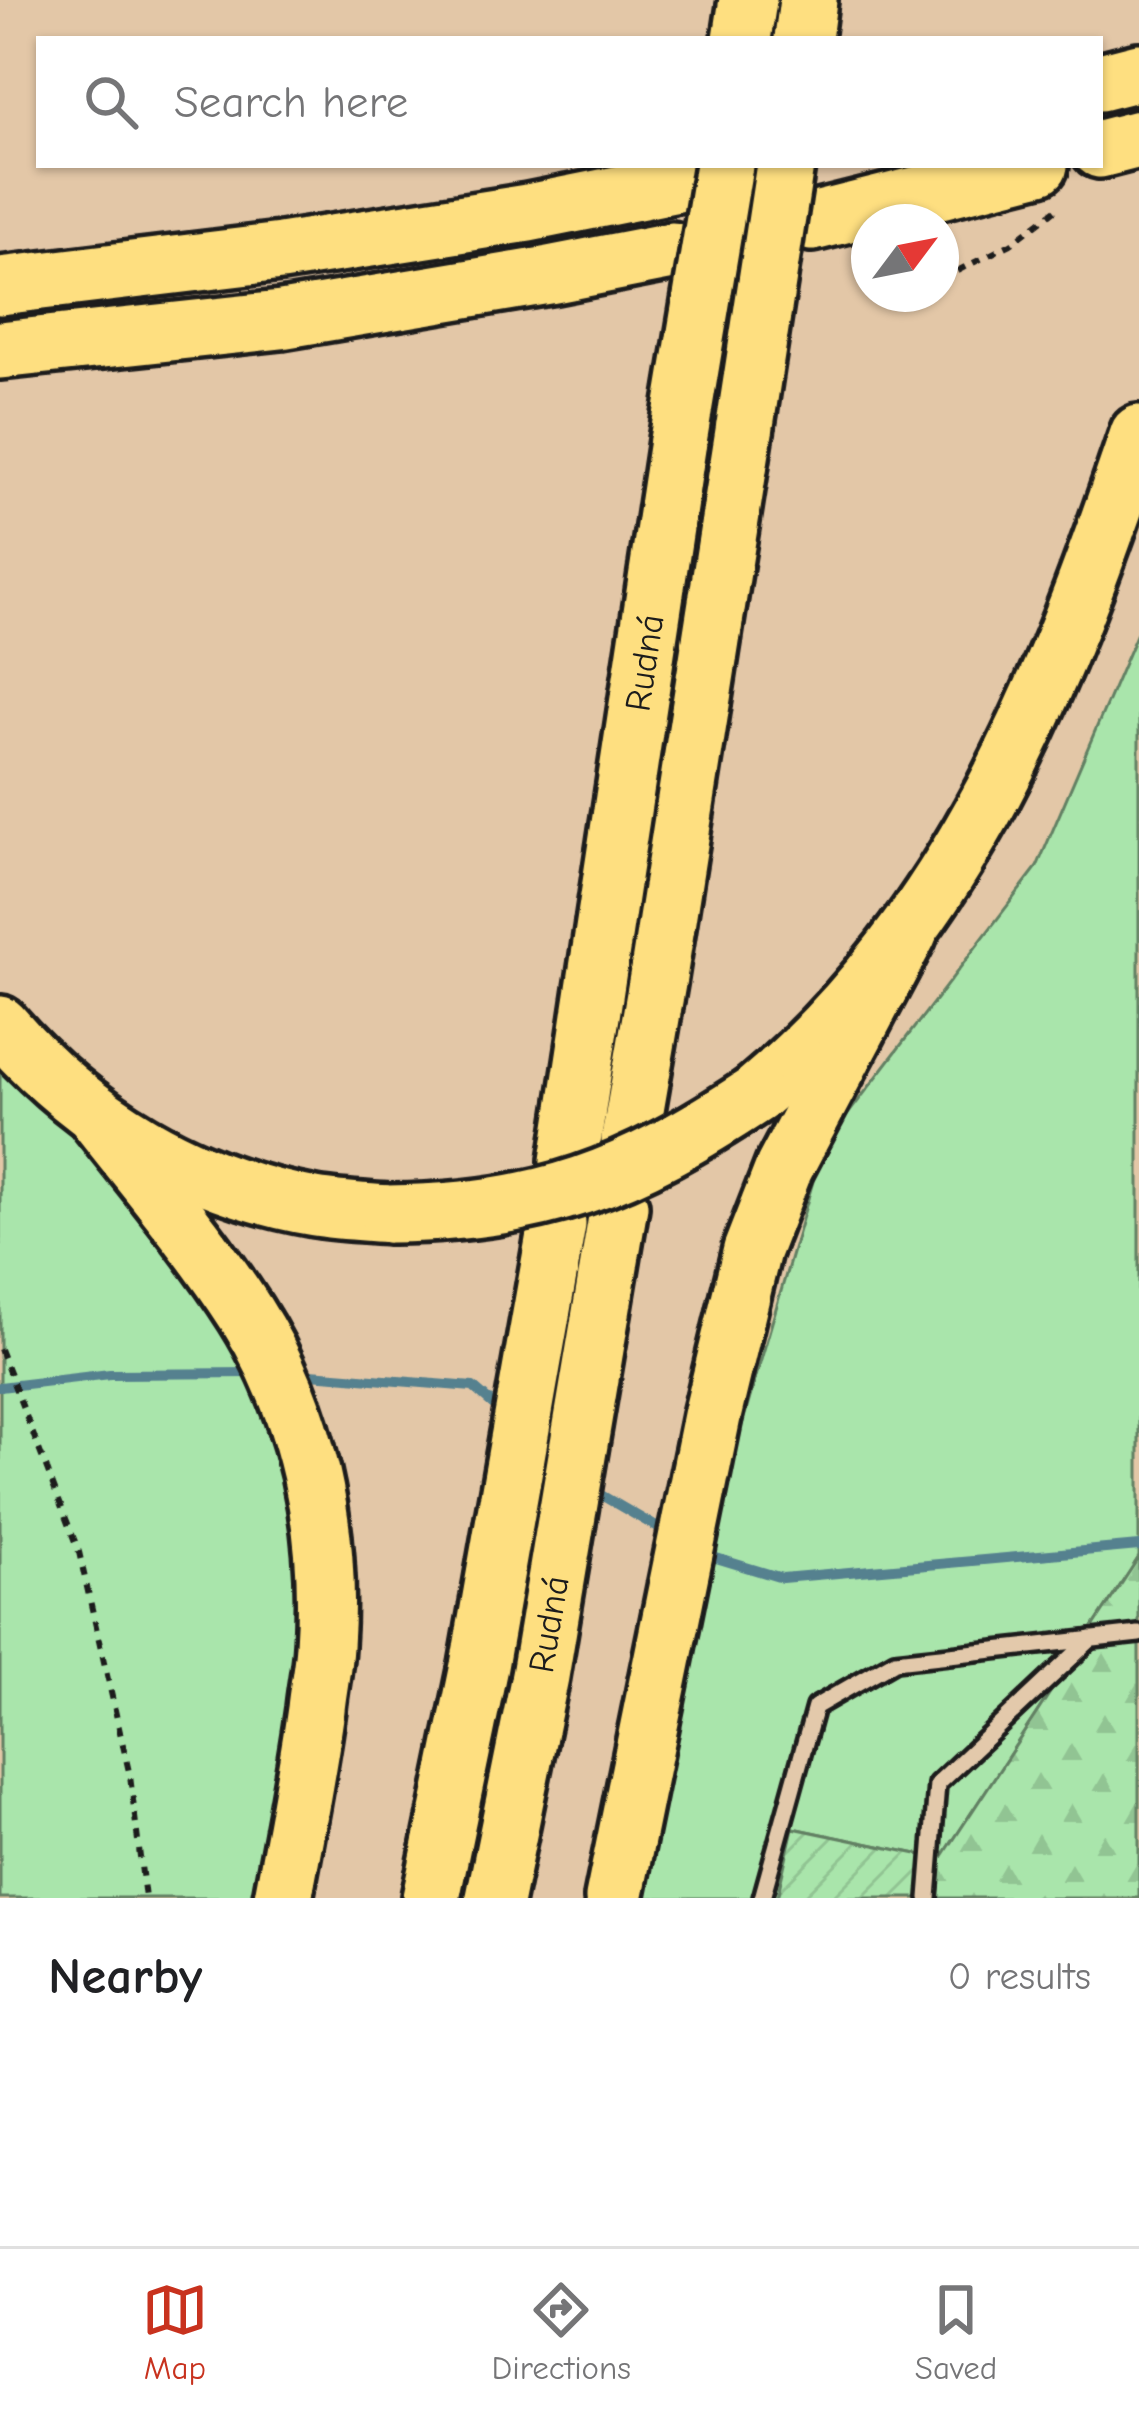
<!DOCTYPE html>
<html lang="en">
<head>
<meta charset="utf-8">
<style>
	body { margin:0; font-family:"Comic Neue",sans-serif; background:#f6f6f6; color:#202124 }
	.compass { position:absolute; left:851px; top:204px; width:108px; height:108px; border-radius:50%; background:#fff; box-shadow:0 3px 9px #0004; rotate:58deg }
	.list { margin:0; padding:0; list-style:none }
	h2 { display:flex; justify-content:space-between; align-items:center; height:156px; margin:0; padding:0 48px; font-size:51px }
	h2 small { font-size:39px; font-weight:400; color:#757577 }
	.icon { flex:none; width:66px; height:66px; fill:none; stroke:currentColor; stroke-width:2; stroke-linecap:round; stroke-linejoin:round }
	.map { position:relative; flex:none; width:1139px; height:1898px; overflow:hidden }
	.search { position:absolute; background:#fff; box-shadow:0 3px 9px #0004; left:36px; right:36px; top:36px; height:132px; display:flex; align-items:center; gap:30px; box-sizing:border-box; padding:0 42px; border-radius:0px; color:#757577; font-size:45px }
	.sheet { height:348px; background:#fff }
	nav { display:flex; justify-content:space-around; align-items:center; box-sizing:border-box; height:168px; border-top:3px solid #e0e0e0; background:#fff; font-size:33px; color:#757577 }
	nav a { display:grid; justify-items:center; gap:6px }
	nav .on { color:#c8321e }
	.map>svg:first-child { display:block }
	.grass { fill:#a9e5ab; stroke:#628064; stroke-width:3 }
	.forest { fill:url(#forest-firs); stroke:#628064; stroke-width:3 }
	.garden { fill:url(#garden-furrows); stroke:#628064; stroke-width:3 }
	.lines { fill:none; stroke-linecap:round; stroke-linejoin:round }
	.stream { stroke:#55818f; stroke-width:10 }
	.lane-casing { stroke:#1c1c1c; stroke-width:24 }
	.highway-casing { stroke:#1c1c1c; stroke-width:66 }
	.path { stroke:#1c1c1c; stroke-width:6; stroke-dasharray:9 9; stroke-linecap:butt }
	.lane { stroke:#e3c9ab; stroke-width:15 }
	.highway { stroke:#fedf80; stroke-width:57 }
	.highway-bridge-casing { stroke:#1c1c1c; stroke-width:66; stroke-linecap:butt }
	.highway-bridge { stroke:#fedf80; stroke-width:57 }
	.labels { text-anchor:middle; dominant-baseline:central; stroke-width:9; stroke-linejoin:round; paint-order:stroke }
	.street-label { font-size:36px; fill:#1c1c1c; stroke:#e3c9ab }
</style>
</head>
<body>
<div class="map">
<svg width="1139" height="1898" viewBox="0 0 1139 1898">
	<defs>
		<pattern id="forest-firs" width="22" height="20" patternUnits="userSpaceOnUse" patternTransform="scale(3)"><rect width="22" height="20" fill="#a9e5ab"/><path d="M5 1l3.5 6h-7zM16 11l3.5 6h-7z" fill="#91c493"/></pattern>
		<pattern id="garden-furrows" width="10" height="10" patternUnits="userSpaceOnUse" patternTransform="scale(3)"><rect width="10" height="10" fill="#a9e5ab"/><path d="M-1 1l2-2M0 10L10 0M9 11l2-2" fill="none" stroke="#91c493"/></pattern>
	</defs>
	<rect width="100%" height="100%" fill="#e3c7a7"/>
	<filter id="ink" filterUnits="userSpaceOnUse"><feTurbulence type="fractalNoise" baseFrequency=".00833" numOctaves="2"/><feDisplacementMap in="SourceGraphic" scale="24" xChannelSelector="R" yChannelSelector="G"/><feConvolveMatrix kernelMatrix="1 2 1 2 8 2 1 2 1" color-interpolation-filters="sRGB"/></filter>
	<g filter="url(#ink)">
		<g class="grass">
			<polygon points="1139,628 1139,1557 941,1859 794,1828 777,1898 639,1898 726,1480 823,1147 1037,867"/>
			<polygon points="0,1025 202,1250 319,1502 283,1898 0,1898"/>
		</g>
		<polygon class="forest" points="1139,1557 1139,1898 938,1898 941,1859"/>
		<polygon class="garden" points="793,1828 941,1859 938,1898 777,1898"/>
		<g class="lines">
			<g class="stream">
				<polyline points="298,1373 473,1387 503,1413"/>
				<polyline points="0,1387 110,1374 255,1373"/>
				<polyline points="589,1488 672,1536"/>
				<polyline points="703,1554 782,1578 1139,1546"/>
			</g>
			<defs>
				<g id="lane">
					<polyline points="762,1898 815,1707 895,1661 1139,1634"/>
					<polyline points="928,1898 937,1784 1091,1639"/>
				</g>
				<g id="highway">
					<polyline points="742,39 748,0"/>
					<polyline points="803,39 808,0"/>
					<polyline points="1100,82 1139,72"/>
					<polyline points="1100,149 1139,139"/>
					<polyline points="812,222 1039,165"/>
					<polyline points="0,286 281,252 528,213 682,182"/>
					<polyline points="0,350 281,320 549,275 672,251"/>
					<path d="M0,1025c83,96 190,160 315,182 24,4 49,5 74,7"/>
					<path d="M755,1095c208,-176 299,-410 384,-661"/>
					<path d="M98,1118c50,64 104,127 148,196 62,98 86,217 78,332 -1,21 -6,42 -8,63 -9,64 -21,126 -33,189"/>
					<polyline points="630,1139 658,977 745,425"/>
					<path id="s1" d="M569,1161l109,-720"/>
					<polyline points="431,1898 479,1666 557,1224"/>
					<path id="s2" d="M495,1898l45,-222 79,-470"/>
					<polyline points="614,1898 712,1416 752,1250 784,1168 908,933"/>
				</g>
			</defs>
			<use href="#lane" class="lane-casing"/>
			<use href="#highway" class="highway-casing"/>
			<g class="path">
				<polyline points="941,279 1011,244 1055,210"/>
				<polyline points="908,295 911,294"/>
				<polyline points="0,1349 79,1552 130,1776 145,1898"/>
			</g>
			<use href="#lane" class="lane"/>
			<use href="#highway" class="highway"/>
			<defs>
				<g id="highway-bridge">
					<polyline points="745,425 785,165"/>
					<polyline points="678,441 724,165"/>
					<path d="M389,1214c151,-1 241,-36 366,-119"/>
				</g>
			</defs>
			<use href="#highway-bridge" class="highway-bridge-casing"/>
			<use href="#highway-bridge" class="highway-bridge"/>
		</g>
	</g>
	<g class="labels">
		<g class="street-label">
			<text stroke="none"><textPath href="#s1" startOffset="504">Rudná</textPath></text>
			<text stroke="none"><textPath href="#s2" startOffset="279">Rudná</textPath></text>
		</g>
	</g>
</svg>
<svg class="compass" viewBox="-18 -18 36 36"><path d="M0-13l5 13h-10z" fill="#e53935"/><path d="M0 13l5-13h-10z" fill="#757577"/></svg>
<div class="search"><svg class="icon" aria-label="search" viewBox="0 0 24 24"><circle cx="10" cy="10" r="6"/><path d="M15 15l6 6"/></svg>Search here</div>
</div>
<section class="sheet">
<h2>Nearby<small>0 results</small></h2>
<ul class="list">
</ul>
</section>
<nav>
<a class="on"><svg class="icon" aria-label="map" viewBox="0 0 24 24"><path d="M3 6l6-2 6 2 6-2v14l-6 2-6-2-6 2zM9 4v14M15 6v14"/></svg>Map</a>
<a><svg class="icon" aria-label="directions" viewBox="0 0 24 24"><path d="M12 3l9 9-9 9-9-9zM9 14v-3h6M13 9l2 2-2 2"/></svg>Directions</a>
<a><svg class="icon" aria-label="saved" viewBox="0 0 24 24"><path d="M7 4h10v16l-5-4-5 4z"/></svg>Saved</a>
</nav>
</body>
</html>
